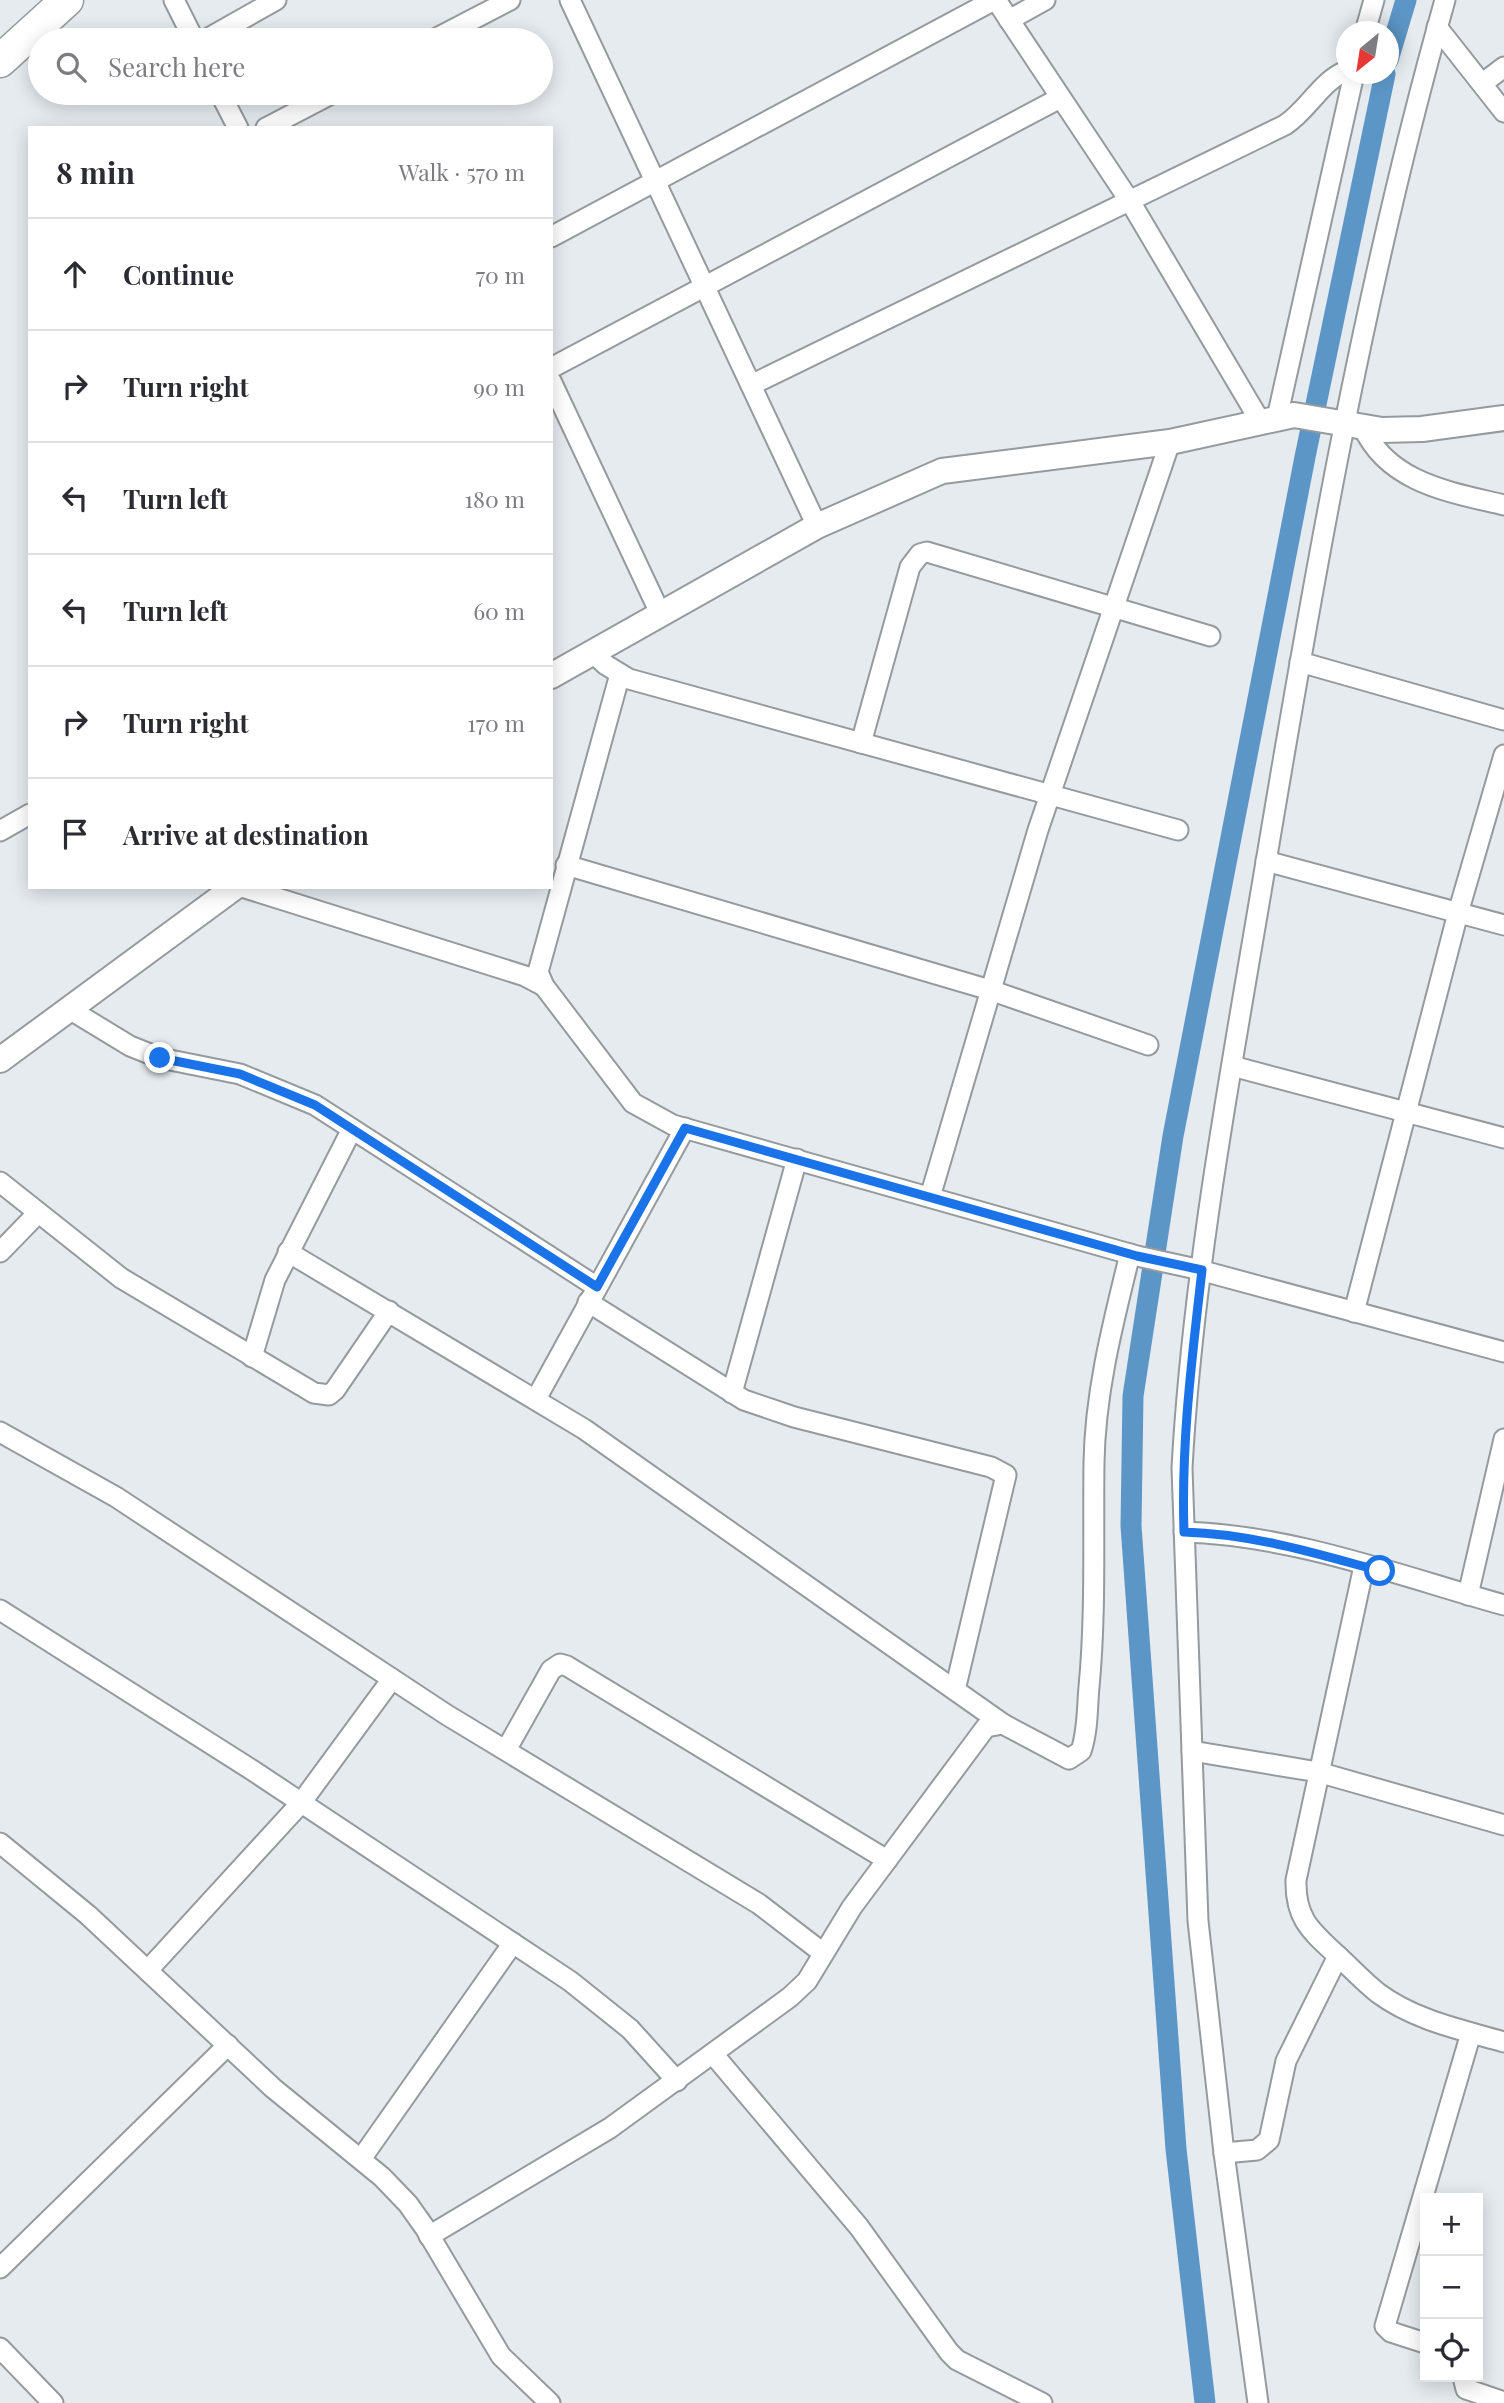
<!DOCTYPE html>
<html lang="en">
<head>
<meta charset="utf-8">
<style>
	body { margin:0; font-family:"Playfair Display",serif; background:#f7f7f7; color:#2b2b33 }
	.controls { position:absolute; right:21px; bottom:21px; display:grid; overflow:hidden; border-radius:0px; box-shadow:0 4px 18px #0003 }
	.controls button { width:63px; height:63px; display:grid; place-items:center; padding:0; border:0; border-bottom:2px solid #e1e1e2; background:#fff; color:#2b2b33; font:35px sans-serif }
	.compass { position:absolute; left:1336px; top:21px; width:63px; height:63px; border-radius:50%; background:#fff; box-shadow:0 4px 18px #0003; rotate:210deg }
	.stop { position:absolute; width:21px; height:21px; margin:-16px; border:5px solid #1a73e8; border-radius:50%; background:#fff }
	.stop.end { background:#1a73e8; border-color:#fff; box-shadow:0 2px 7px #0008 }
	.list { margin:0; padding:0; list-style:none }
	h2 { display:flex; justify-content:space-between; align-items:center; height:91px; margin:0; padding:0 28px; font-size:30px }
	h2 small { font-size:23px; font-weight:400; color:#7c7c81 }
	.list li { display:grid; grid-template-columns:46px 1fr auto; gap:21px; align-items:center; box-sizing:border-box; height:112px; padding:0 28px; border-top:2px solid #e1e1e2 }
	.list b { display:block; font-size:26px; white-space:nowrap }
	.list em { font-size:23px; font-style:normal; color:#7c7c81 }
	.icon { flex:none; width:38px; height:38px; fill:none; stroke:currentColor; stroke-width:2; stroke-linecap:round; stroke-linejoin:round }
	.map { position:relative; flex:none; width:1504px; height:2403px; overflow:hidden }
	.search { position:absolute; background:#fff; box-shadow:0 4px 18px #0003; left:28px; top:28px; width:525px; height:77px; display:flex; align-items:center; gap:18px; box-sizing:border-box; padding:0 24px; border-radius:38px; color:#7c7c81; font-size:26px }
	.panel { position:absolute; background:#fff; box-shadow:0 4px 18px #0003; left:28px; top:126px; width:525px; height:763px; border-radius:0px }
	.map>svg:first-child { display:block }
	.lines { fill:none; stroke-linecap:round; stroke-linejoin:round }
	.canal { stroke:#5c96c6; stroke-width:21 }
	.minor-casing { stroke:#959a9e; stroke-width:23 }
	.tertiary-casing { stroke:#959a9e; stroke-width:28 }
	.primary-casing { stroke:#959a9e; stroke-width:35 }
	.minor { stroke:#fff; stroke-width:19 }
	.tertiary { stroke:#fff; stroke-width:24 }
	.primary { stroke:#fff; stroke-width:32 }
	.route { stroke:#1a73e8; stroke-width:9 }
</style>
</head>
<body>
<div class="map">
<svg width="1504" height="2403" viewBox="0 0 1504 2403">
	<rect width="100%" height="100%" fill="#e6ebf0"/>
	<g class="lines">
		<g class="canal">
			<polyline points="1388,60 1406,0"/>
			<polyline points="1205,2403 1176,2149 1131,1526 1133,1396 1173,1136 1305,457 1385,74"/>
		</g>
		<defs>
			<g id="minor">
				<polyline points="174,0 194,40"/>
				<polyline points="570,0 817,526"/>
				<polyline points="996,0 1131,203 1260,421"/>
				<polyline points="1009,20 1045,0"/>
				<polyline points="1437,27 1504,112"/>
				<polyline points="1365,32 1374,0"/>
				<polyline points="205,40 276,0"/>
				<polyline points="433,40 510,0"/>
				<polyline points="1483,83 1504,67"/>
				<polyline points="220,93 238,128"/>
				<polyline points="266,128 333,93"/>
				<polyline points="551,237 994,0"/>
				<polyline points="551,368 1060,98"/>
				<polyline points="551,381 660,613"/>
				<path d="M751,385l534,-260c23,-15 36,-44 61,-54"/>
				<polyline points="1277,418 1354,74"/>
				<path d="M1363,427c25,56 87,65 141,78"/>
				<polyline points="592,652 606,665 629,679 1178,830"/>
				<polyline points="1300,662 1504,720"/>
				<polyline points="620,674 538,972 544,986 633,1103 673,1125 1137,1256 1192,1268 1504,1352"/>
				<polyline points="861,743 910,567 920,554 927,552 1210,636"/>
				<polyline points="0,831 30,814"/>
				<polyline points="1266,861 1504,925"/>
				<polyline points="566,865 990,990 1148,1045"/>
				<polyline points="242,887 525,976 544,986"/>
				<polyline points="69,1009 130,1046 160,1058 240,1074 315,1105 597,1287"/>
				<polyline points="1232,1066 1504,1138"/>
				<polyline points="0,1182 121,1278 314,1393 329,1395 335,1390 389,1311"/>
				<polyline points="930,1197 1038,830 1170,442"/>
				<polyline points="0,1252 38,1213"/>
				<polyline points="288,1252 584,1429 1003,1724"/>
				<polyline points="588,1302 744,1400 794,1417 991,1467 1006,1475 955,1690"/>
				<polyline points="1354,1312 1458,913 1504,755"/>
				<polyline points="252,1357 275,1280 352,1129"/>
				<polyline points="732,1393 797,1159"/>
				<polyline points="536,1399 685,1128"/>
				<polyline points="0,1432 116,1497 447,1715 759,1904 823,1953"/>
				<path d="M1184,1532c108,3 216,44 320,73"/>
				<path d="M1364,1566l-68,314c-1,39 15,51 42,76 13,12 26,26 40,37 36,27 84,37 126,49"/>
				<polyline points="1468,1595 1504,1439"/>
				<polyline points="0,1610 252,1770 570,1981 630,2029 677,2081"/>
				<polyline points="506,1750 551,1670 560,1664 567,1666 887,1860"/>
				<polyline points="1192,1751 1318,1772 1504,1825"/>
				<polyline points="0,1843 88,1915 273,2088 382,2177 408,2204 425,2228 501,2356 550,2403"/>
				<polyline points="148,1970 301,1803 392,1679"/>
				<polyline points="713,2054 859,2227 949,2352 957,2360 1042,2403"/>
				<polyline points="1224,2153 1257,2150 1269,2140 1286,2061 1338,1956"/>
				<polyline points="361,2159 513,1943"/>
				<path d="M429,2236l181,-108 180,-131 17,-16 45,-74 134,-180 17,-3 66,35 12,-8c7,-20 6,-43 8,-64 7,-74 4,-149 5,-224 1,-71 19,-140 36,-209"/>
				<polyline points="0,2268 228,2045"/>
				<polyline points="1425,2343 1391,2332 1385,2326 1471,2033"/>
				<polyline points="0,2348 53,2403"/>
				<polyline points="1463,2377 1466,2389 1504,2402"/>
				<path d="M1258,2403l-34,-250 -26,-232 -16,-453c11,-199 49,-397 82,-594 49,-294 100,-587 181,-874"/>
			</g>
			<g id="tertiary">
				<polyline points="551,676 817,526 942,471 1170,442 1294,415 1382,430 1422,429 1504,418"/>
				<polyline points="0,1060 235,887"/>
			</g>
			<polyline id="primary" points="0,61 67,0"/>
		</defs>
		<use href="#minor" class="minor-casing"/>
		<use href="#tertiary" class="tertiary-casing"/>
		<use href="#primary" class="primary-casing"/>
		<use href="#minor" class="minor"/>
		<use href="#tertiary" class="tertiary"/>
		<use href="#primary" class="primary"/>
	</g>
	<g class="lines">
		<path class="route" d="M160,1058l80,16 75,31 282,182 88,-159 452,128 65,14c-10,88 -21,173 -18,262 69,2 130,21 196,39"/>
	</g>
</svg>
<div class="controls">
<button>+</button>
<button>−</button>
<button><svg class="icon" aria-label="locate" viewBox="0 0 24 24"><circle cx="12" cy="12" r="6"/><path d="M12 2v4M12 18v4M2 12h4M18 12h4"/></svg></button>
</div>
<svg class="compass" viewBox="-18 -18 36 36"><path d="M0-13l5 13h-10z" fill="#e53935"/><path d="M0 13l5-13h-10z" fill="#7c7c81"/></svg>
<div class="stop" style="left:1380px;top:1571px"></div>
<div class="stop end" style="left:160px;top:1058px"></div>
<div class="search"><svg class="icon" aria-label="search" viewBox="0 0 24 24"><circle cx="10" cy="10" r="6"/><path d="M15 15l6 6"/></svg>Search here</div>
<section class="panel">
<h2>8 min<small>Walk · 570 m</small></h2>
<ul class="list">
<li><svg class="icon" aria-label="ahead" viewBox="0 0 24 24"><path d="M12 20V5M6 11l6-6 6 6"/></svg><div><b>Continue</b></div><em>70 m</em></li>
<li><svg class="icon" aria-label="right" viewBox="0 0 24 24"><path d="M7 20v-9h11M14 6l5 5-5 5"/></svg><div><b>Turn right</b></div><em>90 m</em></li>
<li><svg class="icon" aria-label="left" viewBox="0 0 24 24"><path d="M17 20v-9H6M10 6l-5 5 5 5"/></svg><div><b>Turn left</b></div><em>180 m</em></li>
<li><svg class="icon" aria-label="left" viewBox="0 0 24 24"><path d="M17 20v-9H6M10 6l-5 5 5 5"/></svg><div><b>Turn left</b></div><em>60 m</em></li>
<li><svg class="icon" aria-label="right" viewBox="0 0 24 24"><path d="M7 20v-9h11M14 6l5 5-5 5"/></svg><div><b>Turn right</b></div><em>170 m</em></li>
<li><svg class="icon" aria-label="arrive" viewBox="0 0 24 24"><path d="M6 21V4h12l-3 4 3 4H6"/></svg><div><b>Arrive at destination</b></div></li>
</ul>
</section>
</div>
</body>
</html>
